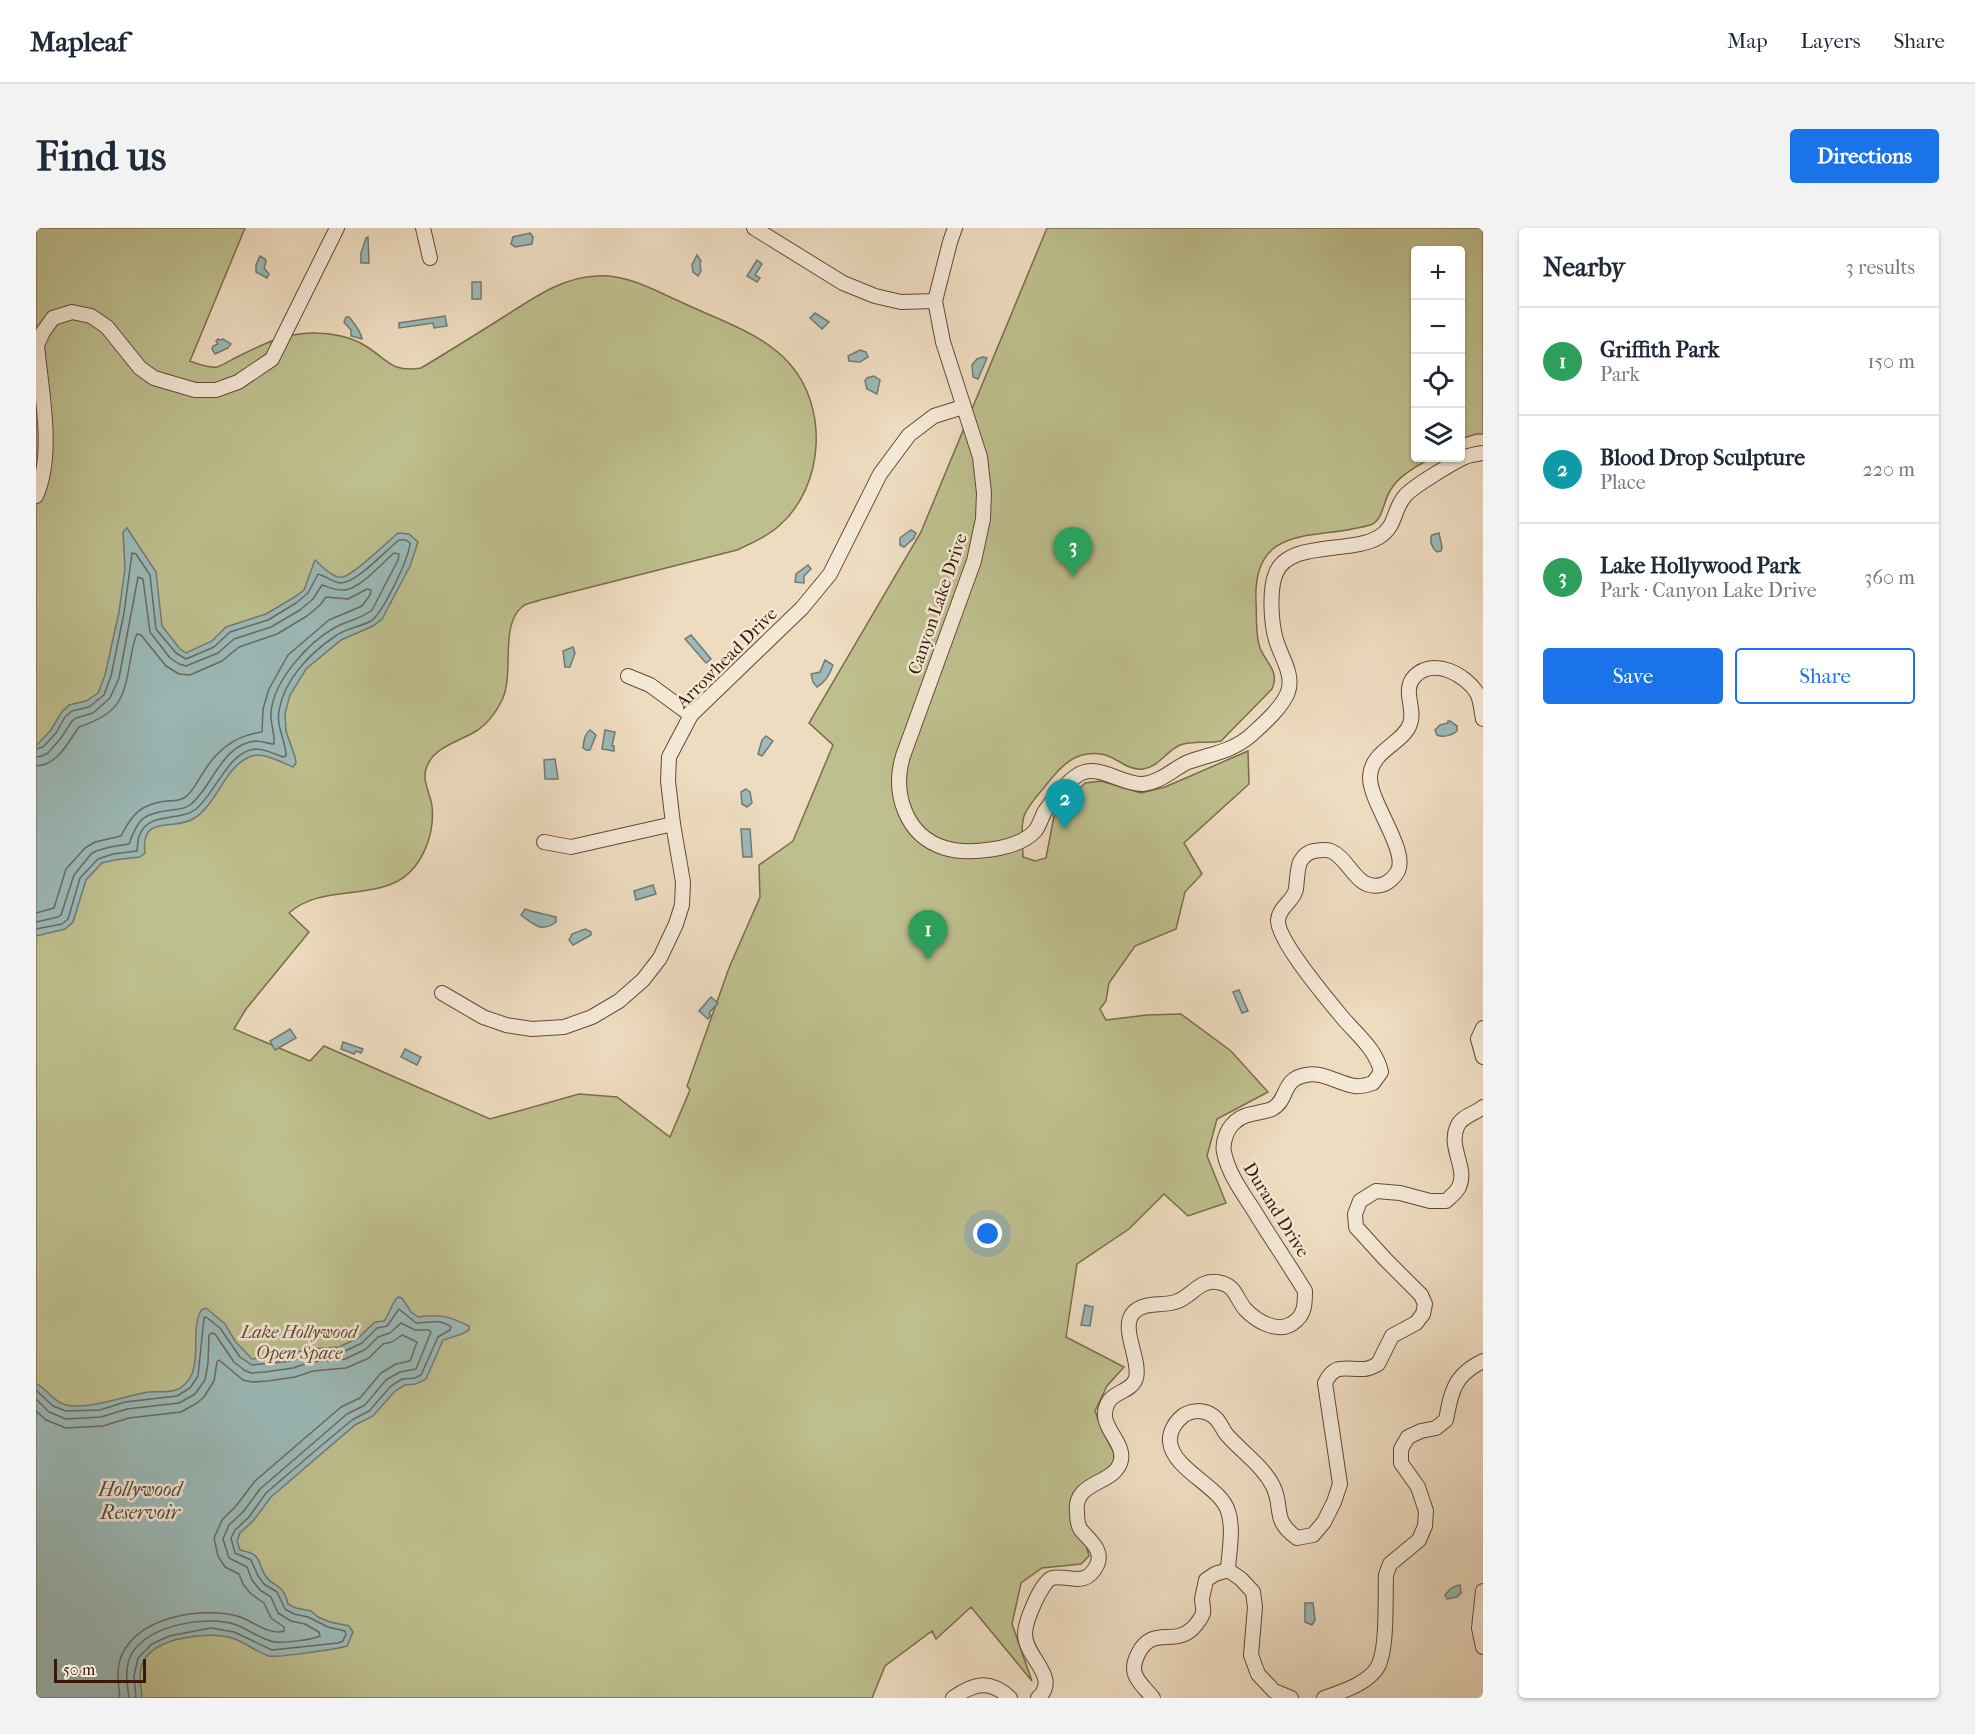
<!DOCTYPE html>
<html lang="en">
<head>
<meta charset="utf-8">
<style>
	body { margin:0; font-family:"IM FELL French Canon",serif; background:#f2f2f3; color:#1f2937 }
	.controls { position:absolute; right:18px; top:18px; display:grid; overflow:hidden; border-radius:6px; box-shadow:0 2px 4px #0004 }
	.controls button { width:54px; height:54px; display:grid; place-items:center; padding:0; border:0; border-bottom:2px solid #e0e1e3; background:#fff; color:#1f2937; font:30px sans-serif }
	.scale { position:absolute; left:18px; bottom:15px; width:92px; box-sizing:border-box; padding-left:6px; border:3px solid #391807; border-top:0; font-size:16px; line-height:21px; white-space:nowrap; color:#391807; -webkit-text-stroke:4px #f4e8d6; paint-order:stroke }
	.you { position:absolute; left:952px; top:1006px; width:21px; height:21px; margin:-15px; border:4px solid #fff; border-radius:50%; background:#1a73e8; box-shadow:0 0 0 9px #1a73e833 }
	.badge { display:grid; place-items:center; width:39px; height:39px; border-radius:50%; background:#1a73e8; color:#fff; font-size:20px; font-weight:700 }
	.pin { position:absolute; translate:-50% -50px; filter:drop-shadow(0 2px 3px #0008) }
	.pin::after { content:''; position:absolute; top:32px; width:21px; height:18px; background:inherit; clip-path:polygon(0 0,100% 0,50% 100%) }
	.list { margin:0; padding:0; list-style:none }
	h2 { display:flex; justify-content:space-between; align-items:center; height:78px; margin:0; padding:0 24px; font-size:26px }
	h2 small { font-size:20px; font-weight:400; color:#747a83 }
	.list li { display:grid; grid-template-columns:39px 1fr auto; gap:18px; align-items:center; box-sizing:border-box; height:108px; padding:0 24px; border-top:2px solid #e0e1e3 }
	.list b { display:block; font-size:22px; white-space:nowrap }
	.list p { margin:0; font-size:20px; white-space:nowrap; color:#747a83 }
	.list em { font-size:20px; font-style:normal; color:#747a83 }
	.actions { display:flex; gap:12px; padding:18px 24px }
	.actions a { flex:1; padding:14px 0; border:2px solid #1a73e8; border-radius:6px; text-align:center; font-size:21px; color:#1a73e8 }
	.actions .main { background:#1a73e8; color:#fff }
	.icon { flex:none; width:33px; height:33px; fill:none; stroke:currentColor; stroke-width:2; stroke-linecap:round; stroke-linejoin:round }
	.map { position:relative; flex:none; width:1447px; height:1470px; overflow:hidden; border-radius:6px }
	header { display:flex; align-items:center; gap:36px; box-sizing:border-box; height:84px; padding:0 30px; background:#fff; border-bottom:2px solid #e0e1e3 }
	header strong { font-size:28px }
	nav { display:flex; gap:33px; margin-inline-start:auto; font-size:21px }
	.intro { display:flex; align-items:center; justify-content:space-between; box-sizing:border-box; height:144px; padding:0 36px }
	h1 { margin:0; font-size:42px }
	.button { padding:15px 27px; border-radius:6px; background:#1a73e8; color:#fff; font-size:21px; font-weight:700 }
	main { display:flex; gap:36px; padding:0 36px }
	aside { flex:1; background:#fff; border-radius:6px; box-shadow:0 2px 4px #0004 }
	.map>svg:first-child { display:block }
	.green { fill:#bebf8e; stroke:#7c6c4a; stroke-width:1.5 }
	.water { fill:#9bbab9; stroke:#747972; stroke-width:1.5 }
	.lines { fill:none; stroke-linecap:round; stroke-linejoin:round }
	.shore { stroke:#6a6960; stroke-width:1.5 }
	.minor-casing { stroke:#664935; stroke-width:16 }
	.minor { stroke:#f4e8d6; stroke-width:14 }
	.labels { text-anchor:middle; dominant-baseline:central; stroke-width:5; stroke-linejoin:round; paint-order:stroke }
	.street-label { font-size:18px; fill:#391807; stroke:#f4e8d6 }
	.park-label { font-size:18px; font-style:italic; fill:#614a30; stroke:#f4e8d6 }
	.water-label { font-size:20px; font-style:italic; fill:#56493c; stroke:#f4e8d6 }
</style>
</head>
<body>
<header>
<strong>Mapleaf</strong>
<nav><a>Map</a><a>Layers</a><a>Share</a></nav>
</header>
<div class="intro"><h1>Find us</h1><a class="button">Directions</a></div>
<main>
<div class="map">
<svg width="1447" height="1470" viewBox="0 0 1447 1470">
	<rect width="100%" height="100%" fill="#eedcc0"/>
	<filter id="stains"><feTurbulence type="fractalNoise" baseFrequency=".00333" numOctaves="4"/><feColorMatrix values="0 0 0 0 .2 0 0 0 0 .09 0 0 0 0 .02 0 0 0 .5 -.17"/></filter>
	<radialGradient id="worn" r=".72"><stop offset=".6" stop-color="#630" stop-opacity="0"/><stop offset="1" stop-color="#630" stop-opacity=".3"/></radialGradient>
	<path class="green" d="M0,0h209l-55,133c7,3 20,7 27,6 6,-2 14,-7 20,-10 26,-13 50,-25 79,-24 15,0 35,4 48,12 24,14 26,28 57,23 27,-16 54,-33 81,-50 29,-18 59,-41 95,-42 30,-2 59,15 86,27 36,17 79,30 106,60 40,44 35,123 -9,162 -12,11 -28,18 -43,25l-197,50c-5,2 -12,3 -17,6 -25,20 -7,69 -22,96 -5,10 -13,21 -23,28 -17,11 -43,16 -51,36 -6,14 3,26 5,40 3,27 -9,61 -34,75 -34,18 -79,5 -109,32l20,19 -63,77 -12,20 76,32 14,-15 166,73 89,-25 38,3 53,40 20,-47 -3,-4 42,-118 31,-71 -1,-32 34,-24 40,-96 -24,-22 112,-191 126,-304h436v206h-7l-15,5 -1,-189h-44v208h15c-15,9 -32,17 -41,33 -7,11 -6,25 -17,33 -52,18 -121,-5 -117,78 1,14 -1,32 4,46 6,15 20,23 12,41l-51,52c-13,3 -27,-1 -41,4 -14,6 -21,22 -37,24 -16,2 -27,-13 -42,-15 -29,-4 -43,16 -59,36 -7,8 -14,16 -18,26 -4,13 -1,28 -1,41l12,4 11,-3 8,-42 31,-33 16,-2 40,12 24,-6 83,-36 1,33 -65,59 18,31 -17,18 -9,37 -41,17 -26,37 -3,18 -6,8 6,11 41,-5 34,-1 50,37 37,41 -51,27 -10,37 19,47 -38,13 -24,-22 -35,35 -52,35 -11,73 58,30 -17,19 -12,25c3,7 5,16 9,23 6,14 13,16 9,33l-32,20 5,57 3,12 -8,8 -39,4 -21,15 -9,41 20,57 -61,-74 -35,32 -4,-8 -47,35 -13,32h-836z"/>
	<g class="water">
		<polygon points="494,5 497,9 496,16 479,19 475,16 477,9"/>
		<polygon points="332,9 333,35 325,35 325,25 330,10"/>
		<polygon points="661,27 665,33 664,35 665,43 662,48 657,44 656,37"/>
		<polygon points="224,28 229,31 230,34 228,40 233,46 231,50 220,44 220,37"/>
		<polygon points="721,32 726,36 719,47 724,50 721,54 711,48"/>
		<rect x="436" y="54" width="9" height="17"/>
		<polygon points="779,85 793,94 786,101 774,90"/>
		<polygon points="409,88 411,98 398,100 397,95 363,100 363,95"/>
		<path d="M310,89h3c5,6 12,14 13,22l-11,-3v-6l-7,-8z"/>
		<polygon points="182,111 184,112 187,111 195,116 192,120 179,126 176,121 177,118 182,116 180,113"/>
		<polygon points="824,122 830,124 832,129 824,134 813,133 812,128"/>
		<polygon points="947,129 951,130 942,151 937,149 936,137 941,131"/>
		<polygon points="838,148 844,152 841,166 831,161 829,153 831,150"/>
		<path d="M91,300l29,44 6,54 18,23 6,4 26,-12 14,-14 40,-13 27,-16 11,-8 11,-30c7,6 18,19 28,17 11,-2 44,-35 55,-44l11,1 9,8 -8,24 -28,53 -9,7 -32,14 -35,29 -16,26 -5,18 1,18 9,26 1,6 -3,4c-12,-5 -31,-16 -44,-10 -25,11 -32,48 -56,62 -20,12 -53,-5 -48,34l-5,4 -26,3 -12,3 -16,17 -13,42 -8,7 -29,7v-190l15,-16 10,-17 8,-8 17,-4 12,-8 7,-18 14,-63 6,-44 -2,-36z"/>
		<polygon points="875,302 880,305 878,310 868,319 864,317 864,310"/>
		<path d="M1403,305l3,14 -1,4 -4,1c-5,-4 -8,-11 -5,-17z"/>
		<polygon points="772,337 775,341 768,348 768,355 759,354 760,346"/>
		<polygon points="655,407 675,431 670,435 649,411"/>
		<polygon points="537,419 539,425 534,439 529,439 527,423"/>
		<path d="M789,432l8,5c-3,9 -7,17 -16,22l-4,-5 -2,-8 9,-2z"/>
		<path d="M1412,493h2l7,5v5c-4,4 -14,7 -20,4l-2,-5 5,-5 8,-2z"/>
		<path d="M554,502l6,5 -6,15h-4l-3,-2c1,-6 1,-14 7,-18z"/>
		<polygon points="569,502 579,504 576,518 578,518 578,523 566,521"/>
		<polygon points="730,508 737,513 726,528 722,526 726,512"/>
		<polygon points="519,531 522,551 509,551 508,532"/>
		<polygon points="710,561 714,564 716,575 711,579 706,576 705,564"/>
		<polygon points="705,601 714,601 716,629 707,629"/>
		<polygon points="617,657 620,666 600,672 598,663"/>
		<path d="M489,681c11,4 21,5 31,8v5c-14,11 -22,3 -35,-7z"/>
		<polygon points="549,701 555,704 555,707 537,717 533,712 536,706"/>
		<polygon points="1203,762 1212,783 1206,785 1197,764"/>
		<polygon points="675,769 682,775 673,785 675,787 672,791 663,783"/>
		<polygon points="254,801 260,810 239,822 234,813"/>
		<polygon points="307,814 327,821 325,825 320,823 318,826 305,821"/>
		<polygon points="369,821 385,829 381,837 365,829"/>
		<path d="M362,1069l4,1 9,14 7,5c22,-3 31,-1 51,9v4l-7,4 -19,6 -17,39 -10,5 -11,1 -10,6 -22,25 -18,9 -84,72 -18,24 -13,12 -3,8 3,9c4,1 10,2 13,4 8,5 7,14 12,21 8,13 18,7 23,29l8,4 15,3 7,6 12,5 19,4 4,6 -6,14c-10,3 -70,12 -78,10 -13,-4 -24,-14 -37,-18 -23,-7 -77,-1 -89,24 -5,11 -2,24 -1,36h-106v-314c11,4 17,18 30,21 21,5 59,-9 82,-13 9,-1 20,1 28,-2 7,-3 13,-9 16,-16 8,-20 -1,-44 9,-64l5,-2 19,16 10,17 17,18 38,-4 17,-6 32,-2 19,-9 17,-16 9,-1c6,-7 7,-18 14,-24z"/>
		<polygon points="1049,1077 1057,1079 1054,1098 1045,1097"/>
		<path d="M1424,1357l1,8 -4,4 -10,2 -2,-4c5,-6 8,-9 15,-10z"/>
		<polygon points="1269,1375 1277,1375 1279,1392 1276,1397 1269,1394"/>
	</g>
	<g class="lines">
		<g class="shore">
			<path d="M0,521l7,-2 13,-14 9,-16 7,-6 17,-4 15,-12 7,-19 13,-63 8,-60 4,1 14,21 6,54 20,24 10,6 28,-12 16,-15 38,-12 28,-17 12,-10 10,-19c8,2 14,8 22,9 16,1 46,-33 59,-43h7l4,3c-1,15 -27,70 -39,78 -11,6 -24,7 -34,14 -26,17 -53,44 -58,76 -3,16 7,30 7,45l-3,1c-8,-3 -18,-8 -27,-8 -27,1 -41,45 -60,60 -16,13 -46,2 -56,25 -3,6 -2,12 -3,17l-24,3 -15,5 -18,19 -12,41 -6,5 -26,5"/>
			<path d="M0,529l6,-1 6,-3 13,-15 11,-17 4,-3 17,-5 17,-15 9,-20 19,-101 5,2 7,53 20,26 9,6 7,2 32,-13 16,-14 37,-12 29,-17 13,-11 9,-14c7,2 14,6 23,5 16,-2 37,-27 49,-37l5,1 -1,6 -26,50c-11,9 -26,11 -38,18 -26,15 -60,52 -63,84 -1,10 4,22 3,32 -6,0 -12,-3 -18,-3 -35,3 -43,46 -66,64 -6,4 -11,4 -18,5 -28,3 -34,8 -43,34l-19,3 -14,4 -5,3 -17,21 -13,40 -3,2 -22,5"/>
			<path d="M0,538c22,-1 32,-24 43,-39 39,-13 45,-27 51,-65 2,-10 3,-20 7,-28l4,1 25,31 13,8 11,1 32,-14 17,-14 38,-13 30,-18 13,-11 6,-8 22,2 19,-10 4,1 -1,5 -8,11 -33,14 -41,35 -19,34 -6,20 -1,23c-29,4 -46,19 -61,44 -5,8 -9,17 -17,22 -5,3 -12,3 -18,3 -25,3 -34,13 -45,35l-26,6 -10,6 -19,21 -12,39 -18,5"/>
			<path d="M0,1162l17,16 13,5 34,-1 25,-8 52,-6 13,-8 8,-12 6,-58 2,-1 14,11 20,29 12,8 39,-4 18,-6 32,-2 21,-10 15,-15 10,-2 12,-17 17,14c14,0 23,-5 35,4l-1,3 -12,7 -17,38 -6,3 -13,1 -11,7 -22,25 -17,9 -30,25 -56,48 -17,24 -14,13 -4,8 4,15 16,7 7,16 6,8 13,8 8,17 9,5 14,3 20,10 17,4 1,3 -3,7 -5,2 -66,7 -38,-18 -23,-4 -42,8 -17,8 -14,14 -4,18 2,22"/>
			<path d="M0,1171l13,13 17,7 35,-2 26,-8 52,-6 16,-9 10,-14 3,-17 1,-28 3,-2 3,1 19,28 10,8 7,3 14,-1 28,-4 18,-6 34,-3 21,-10 12,-12 12,-4 11,-10 14,7h14l2,2 -15,37 -16,3 -14,8 -21,25 -18,9 -87,75 -17,23 -14,13 -6,14 6,19 18,9 5,13 8,10 11,7 7,16 13,8 14,3 14,8 1,4c-10,4 -35,7 -45,6 -9,0 -28,-13 -38,-17 -30,-10 -86,-1 -105,28 -8,14 -5,30 -3,45"/>
			<path d="M0,1183l10,9 20,8 37,-2 26,-8 52,-6 16,-9 7,-6 10,-16 3,-19 2,-2 24,20 9,2 16,-1 27,-4 18,-6 33,-3 23,-10 14,-14 9,-2 10,-7 15,7 -7,19 -14,3 -15,9 -21,25 -19,9 -86,74 -19,25 -14,14 -8,18 4,18 7,11 14,7 4,10 8,10 13,9 7,15 13,9v4c-15,5 -32,-11 -47,-15 -34,-9 -92,0 -112,33 -10,15 -7,33 -5,49"/>
		</g>
		<defs>
			<g id="minor">
				<polyline points="387,0 394,30"/>
				<polyline points="718,0 807,55 839,68 865,74 899,73"/>
				<path d="M919,0l-5,14 -15,59 8,41 37,115 4,36 -1,26 -9,42 -71,195c-11,36 2,80 42,92 23,7 73,2 90,-17 5,-6 6,-13 10,-20 8,-11 19,-26 30,-34 21,-17 45,8 68,7 18,-2 30,-15 45,-22 22,-8 43,-10 62,-26 12,-11 32,-28 38,-44 6,-18 -7,-35 -12,-52 -5,-17 -7,-51 0,-67 13,-33 76,-19 103,-36 18,-11 14,-28 26,-41 7,-9 49,-34 60,-39 6,-2 12,-3 18,-4"/>
				<path d="M0,268c19,-43 5,-105 1,-151l6,-13 10,-14 19,-6 19,4 16,11 33,41 14,10 41,12h21l22,-8 34,-23 65,-131"/>
				<polyline points="592,448 614,457 655,487"/>
				<polyline points="508,614 535,619 637,596"/>
				<polyline points="406,765 447,789 470,797 496,801 528,799 556,789 583,773 607,752 624,730 640,696 646,677 647,654 637,596 632,553 633,529 655,487 766,380 794,346 844,246 873,207 898,188 927,179"/>
				<polyline points="1447,800 1442,811 1447,829"/>
				<path d="M1192,1342c1,-19 6,-41 0,-59 -8,-25 -55,-41 -58,-69 -1,-11 6,-21 14,-27 8,-5 18,-5 26,-1 10,5 11,14 17,21 16,18 35,30 46,51 11,23 -2,33 24,52l16,-3 11,-13 10,-20 6,-18 -15,-101c10,-21 21,-13 39,-14 5,0 10,-3 14,-5l14,-28 24,-13 7,-9 2,-10 -4,-9 -35,-35 -30,-33 -1,-13 5,-13 16,-10 24,2 30,8h16c4,-4 10,-8 13,-14 9,-19 -11,-39 -2,-60 4,-11 18,-13 26,-20"/>
				<polyline points="1192,1342 1205,1351 1217,1364 1219,1379 1215,1427 1222,1446 1238,1463 1255,1470"/>
				<polyline points="1447,1363 1443,1400 1447,1419"/>
				<path d="M917,1470c21,-15 37,-19 57,0"/>
				<path d="M1002,1470c23,-21 -13,-40 -13,-64 0,-12 16,-52 27,-56 16,-4 33,11 45,-13 7,-15 -8,-25 -16,-35 -3,-4 -4,-12 -4,-18 -4,-32 39,-27 44,-52 4,-20 -27,-36 -12,-59 7,-10 23,-10 27,-23 5,-19 -17,-51 -2,-66 11,-11 30,-5 44,-11 13,-5 23,-22 39,-19 19,3 18,15 28,27 11,12 33,25 48,14 12,-8 12,-19 12,-32 -17,-28 -35,-54 -52,-82 -11,-17 -25,-36 -29,-57 -2,-9 3,-23 10,-29 10,-11 26,-9 38,-14 17,-9 9,-30 34,-34 16,-4 33,9 49,11 6,1 12,-1 18,-3l8,-11c-5,-23 -24,-37 -39,-55 -14,-17 -65,-77 -64,-97 1,-13 16,-19 18,-31 1,-8 1,-19 4,-27 3,-5 8,-10 14,-11 6,-1 11,-2 17,0 19,8 25,40 50,34 6,-1 14,-8 17,-14 10,-21 -29,-70 -28,-94 1,-27 33,-33 40,-53 6,-16 -9,-34 5,-48 19,-19 51,-1 62,17 4,7 4,18 6,26"/>
				<path d="M1117,1470c-12,-15 -26,-23 -15,-44 14,-29 36,-7 55,-26 3,-3 9,-11 10,-15 1,-4 -1,-10 -1,-14 1,-6 3,-13 4,-19l9,-6 13,-4"/>
				<path d="M1288,1470c17,-6 43,-14 53,-30 11,-17 8,-71 9,-93l4,-11 29,-24 6,-14 1,-15 -8,-24 -17,-24v-14l7,-12 13,-6 15,-3 10,-8c5,-28 8,-45 37,-59"/>
			</g>
		</defs>
		<use href="#minor" class="minor-casing"/>
		<use href="#minor" class="minor"/>
	</g>
	<g class="labels">
		<g class="street-label">
			<text transform="translate(902 376) rotate(-71)">Canyon Lake Drive</text>
			<text transform="translate(691 430) rotate(-45)">Arrowhead Drive</text>
			<text transform="translate(1240 982) rotate(58)">Durand Drive</text>
		</g>
		<g class="park-label">
			<text x="263" y="1104">Lake Hollywood<tspan x="263" dy="21">Open Space</tspan></text>
		</g>
		<g class="water-label">
			<text x="104" y="1261">Hollywood<tspan x="104" dy="23">Reservoir</tspan></text>
		</g>
	</g>
	<rect width="100%" height="100%" filter="url(#stains)"/>
	<rect width="100%" height="100%" fill="url(#worn)"/>
</svg>
<div class="controls">
<button>+</button>
<button>−</button>
<button><svg class="icon" aria-label="locate" viewBox="0 0 24 24"><circle cx="12" cy="12" r="6"/><path d="M12 2v4M12 18v4M2 12h4M18 12h4"/></svg></button>
<button><svg class="icon" aria-label="layers" viewBox="0 0 24 24"><path d="M12 4l9 5-9 5-9-5zM3 14l9 5 9-5"/></svg></button>
</div>
<div class="scale">50 m</div>
<div class="you"></div>
<div class="pin badge" style="left:892px;top:732px;background:#2e9e5b">1</div>
<div class="pin badge" style="left:1029px;top:601px;background:#0f9aa8">2</div>
<div class="pin badge" style="left:1037px;top:349px;background:#2e9e5b">3</div>
</div>
<aside>
<h2>Nearby<small>3 results</small></h2>
<ul class="list">
<li><span class="badge" style="background:#2e9e5b">1</span><div><b>Griffith Park</b><p>Park</p></div><em>150 m</em></li>
<li><span class="badge" style="background:#0f9aa8">2</span><div><b>Blood Drop Sculpture</b><p>Place</p></div><em>220 m</em></li>
<li><span class="badge" style="background:#2e9e5b">3</span><div><b>Lake Hollywood Park</b><p>Park · Canyon Lake Drive</p></div><em>360 m</em></li>
</ul>
<div class="actions"><a class="main">Save</a><a>Share</a></div>
</aside>
</main>
</body>
</html>
